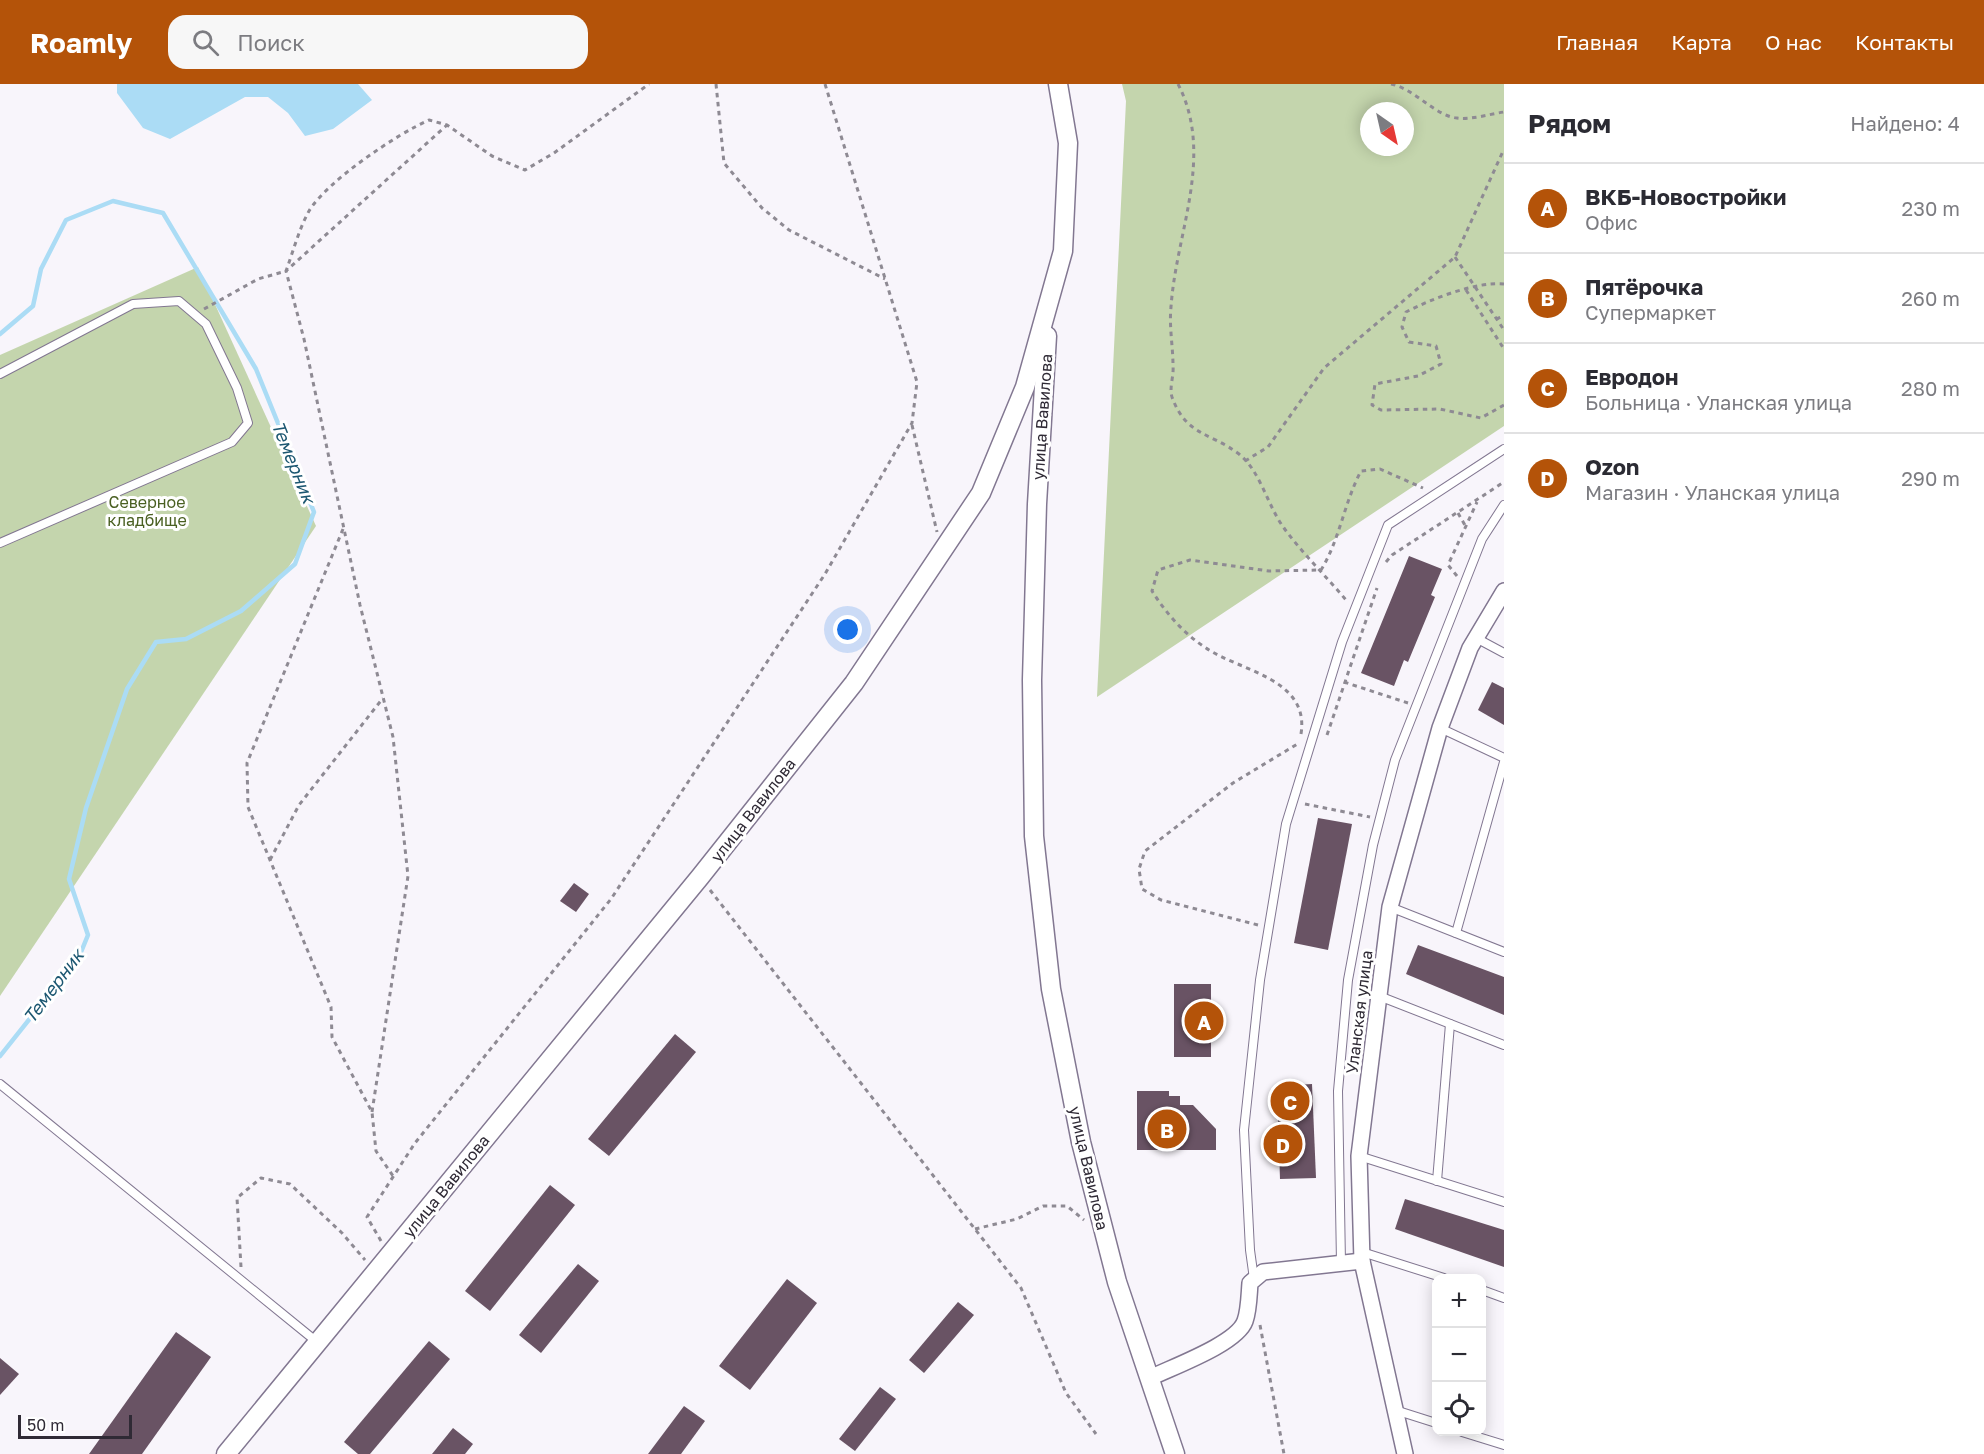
<!DOCTYPE html>
<html lang="ru">
<head>
<meta charset="utf-8">
<style>
	body { margin:0; font-family:"Golos Text",sans-serif; background:#f7f7f7; color:#2b2b33 }
	.controls { position:absolute; right:18px; bottom:18px; display:grid; overflow:hidden; border-radius:12px; box-shadow:0 3px 15px #0003 }
	.controls button { width:54px; height:54px; display:grid; place-items:center; padding:0; border:0; border-bottom:2px solid #e1e1e2; background:#fff; color:#2b2b33; font:30px sans-serif }
	.compass { position:absolute; left:1360px; top:18px; width:54px; height:54px; border-radius:50%; background:#fff; box-shadow:0 3px 15px #0003; rotate:146deg }
	.scale { position:absolute; left:18px; bottom:15px; width:114px; box-sizing:border-box; padding-left:6px; border:3px solid #2f2a35; border-top:0; font-size:16px; line-height:21px; white-space:nowrap; color:#2f2a35; -webkit-text-stroke:4px #fff; paint-order:stroke }
	.you { position:absolute; left:848px; top:546px; width:21px; height:21px; margin:-15px; border:4px solid #fff; border-radius:50%; background:#1a73e8; box-shadow:0 0 0 9px #1a73e833 }
	.badge { display:grid; place-items:center; width:39px; height:39px; border-radius:50%; background:#b45309; color:#fff; font-size:20px; font-weight:700 }
	.pin { position:absolute; translate:-50% -50%; border:3px solid #fff; box-shadow:0 2px 6px #0006 }
	.list { margin:0; padding:0; list-style:none }
	h2 { display:flex; justify-content:space-between; align-items:center; height:78px; margin:0; padding:0 24px; font-size:26px }
	h2 small { font-size:20px; font-weight:400; color:#7c7c81 }
	.list li { display:grid; grid-template-columns:39px 1fr auto; gap:18px; align-items:center; box-sizing:border-box; height:90px; padding:0 24px; border-top:2px solid #e1e1e2 }
	.list b { display:block; font-size:22px; white-space:nowrap }
	.list p { margin:0; font-size:20px; white-space:nowrap; color:#7c7c81 }
	.list em { font-size:20px; font-style:normal; color:#7c7c81 }
	.icon { flex:none; width:33px; height:33px; fill:none; stroke:currentColor; stroke-width:2; stroke-linecap:round; stroke-linejoin:round }
	.map { position:relative; flex:none; width:1504px; height:1370px; overflow:hidden }
	header { display:flex; align-items:center; gap:36px; box-sizing:border-box; height:84px; padding:0 30px; background:#b45309; color:#fff }
	header strong { font-size:28px }
	nav { display:flex; gap:33px; margin-inline-start:auto; font-size:21px }
	.search { width:420px; height:54px; background:#f7f7f7; display:flex; align-items:center; gap:15px; box-sizing:border-box; padding:0 21px; border-radius:18px; color:#7c7c81; font-size:22px }
	main { display:flex }
	aside { flex:1; background:#fff }
	.map>svg:first-child { display:block }
	.green { fill:#c4d5ad; fill-rule:evenodd }
	.water { fill:#abdcf5 }
	.lines { fill:none; stroke-linecap:round; stroke-linejoin:round }
	.stream { stroke:#abdcf5; stroke-width:4.5 }
	.building { fill:#695364 }
	.service-casing { stroke:#827791; stroke-width:10 }
	.minor-casing { stroke:#827791; stroke-width:18 }
	.tertiary-casing { stroke:#827791; stroke-width:21 }
	.path { stroke:#8e8a93; stroke-width:3; stroke-dasharray:4.5 4.5; stroke-linecap:butt }
	.service { stroke:#fff; stroke-width:8 }
	.minor { stroke:#fff; stroke-width:15 }
	.tertiary { stroke:#fff; stroke-width:18 }
	.labels { text-anchor:middle; dominant-baseline:central; stroke-width:6; stroke-linejoin:round; paint-order:stroke }
	.street-label { font-size:16px; fill:#2f2a35; stroke:#fff }
	.park-label { font-size:16px; fill:#4a6022; stroke:#fff }
	.water-label { font-size:18px; font-style:italic; fill:#1c5771; stroke:#fff }
</style>
</head>
<body>
<header>
<strong>Roamly</strong>
<div class="search"><svg class="icon" aria-label="search" viewBox="0 0 24 24"><circle cx="10" cy="10" r="6"/><path d="M15 15l6 6"/></svg>Поиск</div>
<nav><a>Главная</a><a>Карта</a><a>О нас</a><a>Контакты</a></nav>
</header>
<main>
<div class="map">
<svg width="1504" height="1370" viewBox="0 0 1504 1370">
	<rect width="100%" height="100%" fill="#f8f5fb"/>
	<g class="green">
		<path d="M1122,0h382v342l-407,271 29,-596zM1369,27h36v36h-36z"/>
		<polygon points="198,183 316,442 0,912 0,271"/>
	</g>
	<polygon class="water" points="117,0 358,0 372,16 333,45 305,52 288,29 268,13 245,13 170,55 143,44 117,9"/>
	<g class="lines">
		<polyline class="stream" points="0,250 33,222 41,185 66,136 113,117 163,129 256,285 314,428 295,480 241,527 186,555 156,558 127,605 86,724 69,795 88,851 79,873 0,972"/>
	</g>
	<g class="building">
		<polygon points="1409,472 1442,485 1431,511 1435,513 1408,578 1404,576 1394,602 1361,589"/>
		<polygon points="1492,598 1504,604 1504,641 1478,626"/>
		<polygon points="1318,734 1352,740 1328,866 1294,859"/>
		<polygon points="574,799 589,810 576,828 560,817"/>
		<polygon points="1418,861 1504,893 1504,931 1406,890"/>
		<rect x="1174" y="900" width="37" height="73"/>
		<polygon points="675,950 696,968 609,1072 588,1055"/>
		<polygon points="1312,1000 1316,1094 1280,1095 1277,1002"/>
		<polygon points="1137,1007 1169,1007 1169,1012 1180,1012 1180,1021 1193,1021 1216,1045 1216,1066 1137,1066"/>
		<polygon points="550,1101 575,1121 490,1227 465,1207"/>
		<polygon points="1405,1115 1504,1146 1504,1183 1395,1145"/>
		<polygon points="578,1180 599,1197 541,1269 519,1251"/>
		<polygon points="787,1195 817,1219 750,1306 719,1282"/>
		<polygon points="958,1218 974,1231 924,1289 909,1276"/>
		<polygon points="176,1248 211,1273 142,1370 89,1370"/>
		<polygon points="429,1257 450,1275 370,1370 358,1370 344,1358"/>
		<polygon points="0,1274 19,1290 0,1311"/>
		<polygon points="880,1303 896,1315 855,1367 839,1355"/>
		<polygon points="684,1322 705,1337 681,1370 648,1370"/>
		<polygon points="453,1344 473,1360 465,1370 432,1370"/>
	</g>
	<g class="lines">
		<defs>
			<g id="service">
				<polyline points="0,290 133,220 179,217 206,240 237,304 248,339 232,358 0,459"/>
				<polyline points="1476,554 1504,569"/>
				<polyline points="1440,644 1504,674"/>
				<polyline points="1390,823 1504,868"/>
				<polyline points="1456,849 1504,678"/>
				<polyline points="1379,912 1504,961"/>
				<polyline points="0,1000 317,1258"/>
				<polyline points="1359,1072 1504,1118"/>
				<polyline points="1437,1097 1450,940"/>
				<polyline points="1362,1168 1444,1194"/>
				<polyline points="1341,1179 1338,1007 1348,896 1373,761 1395,676 1482,455 1504,421"/>
				<polyline points="1254,1195 1250,1166 1244,1046 1260,896 1286,740 1342,558 1388,441 1504,365"/>
				<polyline points="1482,1206 1504,1214"/>
				<polyline points="1395,1326 1436,1339"/>
				<polyline points="1462,1348 1504,1361"/>
			</g>
			<g id="minor">
				<path d="M1150,1294c22,-11 87,-34 95,-57 4,-11 4,-26 5,-38l13,-11 99,-11"/>
				<polyline points="1405,1370 1362,1177 1359,1072 1390,823 1440,644 1470,564 1504,507"/>
			</g>
			<g id="tertiary">
				<polyline points="1047,252 1037,420 1032,596 1034,752 1051,905 1081,1058 1117,1198 1175,1370"/>
				<polyline points="226,1370 700,793 854,599 981,409 1025,303 1063,167 1068,59 1058,0"/>
			</g>
		</defs>
		<use href="#service" class="service-casing"/>
		<use href="#minor" class="minor-casing"/>
		<use href="#tertiary" class="tertiary-casing"/>
		<g class="path">
			<polyline points="716,0 724,79 762,124 789,146 885,195"/>
			<path d="M1178,0c37,72 -2,148 -7,223 -2,20 2,39 2,59 1,10 -4,22 -1,31 14,39 38,35 67,57 22,18 28,51 45,74 18,25 42,48 62,72"/>
			<path d="M1391,0c24,5 44,32 66,34 14,2 33,-4 47,-6"/>
			<polyline points="1455,173 1504,246"/>
			<path d="M1504,200c-27,-3 -73,15 -98,28l-4,15 7,15 27,4 5,18 -23,12 -43,8 -3,21 9,5 59,-1 41,9 23,-13"/>
			<polyline points="1466,206 1504,265"/>
			<path d="M204,225l54,-30 28,-8c7,-19 13,-42 23,-60 18,-30 88,-77 120,-91l18,5 45,31 33,14 29,-17 95,-69"/>
			<polyline points="1496,235 1504,232"/>
			<polyline points="912,341 937,448"/>
			<polyline points="1245,377 1268,363 1324,284 1455,173 1504,65"/>
			<polyline points="1458,429 1466,443"/>
			<polyline points="343,445 247,679 248,723 331,923 332,953 372,1028 376,1067 393,1092"/>
			<polyline points="1386,478 1392,471 1504,398"/>
			<polyline points="1457,492 1448,481 1477,418"/>
			<polyline points="1344,598 1408,619"/>
			<path d="M1301,650c9,-56 -62,-63 -95,-86 -23,-15 -40,-35 -54,-57l6,-21 32,-10 79,11 52,-1c19,-31 23,-67 40,-99l19,-2 43,19"/>
			<polyline points="1327,651 1377,504"/>
			<polyline points="1305,720 1370,733"/>
			<polyline points="270,776 299,721 383,614"/>
			<polyline points="710,806 1021,1204 1066,1309 1096,1350"/>
			<polyline points="1258,841 1161,816 1142,805 1139,785 1145,767 1233,699 1299,659"/>
			<polyline points="372,1028 408,792 393,653 360,521 304,255 286,187 447,41"/>
			<polyline points="975,1145 1017,1135 1043,1122 1067,1122 1084,1136"/>
			<polyline points="381,1157 367,1133 415,1059 611,815 825,490 912,339 917,298 825,0"/>
			<polyline points="241,1183 237,1114 261,1094 290,1100 342,1149 365,1176"/>
			<polyline points="1260,1241 1284,1370"/>
		</g>
		<use href="#service" class="service"/>
		<use href="#minor" class="minor"/>
		<use href="#tertiary" class="tertiary"/>
	</g>
	<g class="labels">
		<g class="street-label">
			<text transform="translate(1042 333) rotate(-86)">улица Вавилова</text>
			<text transform="translate(753 726) rotate(-52)">улица Вавилова</text>
			<text transform="translate(1359 928) rotate(-83)">Уланская улица</text>
			<text transform="translate(1089 1084) rotate(77)">улица Вавилова</text>
			<text transform="translate(446 1102) rotate(-51)">улица Вавилова</text>
		</g>
		<g class="park-label">
			<text x="147" y="418">Северное<tspan x="147" dy="18">кладбище</tspan></text>
		</g>
		<g class="water-label">
			<text transform="translate(294 378) rotate(68)">Темерник</text>
			<text transform="translate(53 902) rotate(-53)">Темерник</text>
		</g>
	</g>
</svg>
<div class="controls">
<button>+</button>
<button>−</button>
<button><svg class="icon" aria-label="locate" viewBox="0 0 24 24"><circle cx="12" cy="12" r="6"/><path d="M12 2v4M12 18v4M2 12h4M18 12h4"/></svg></button>
</div>
<svg class="compass" viewBox="-18 -18 36 36"><path d="M0-13l5 13h-10z" fill="#e53935"/><path d="M0 13l5-13h-10z" fill="#7c7c81"/></svg>
<div class="scale">50 m</div>
<div class="you"></div>
<div class="pin badge" style="left:1204px;top:937px">A</div>
<div class="pin badge" style="left:1167px;top:1045px">B</div>
<div class="pin badge" style="left:1290px;top:1017px">C</div>
<div class="pin badge" style="left:1283px;top:1060px">D</div>
</div>
<aside>
<h2>Рядом<small>Найдено: 4</small></h2>
<ul class="list">
<li><span class="badge">A</span><div><b>ВКБ-Новостройки</b><p>Офис</p></div><em>230 m</em></li>
<li><span class="badge">B</span><div><b>Пятёрочка</b><p>Супермаркет</p></div><em>260 m</em></li>
<li><span class="badge">C</span><div><b>Евродон</b><p>Больница · Уланская улица</p></div><em>280 m</em></li>
<li><span class="badge">D</span><div><b>Ozon</b><p>Магазин · Уланская улица</p></div><em>290 m</em></li>
</ul>
</aside>
</main>
</body>
</html>
